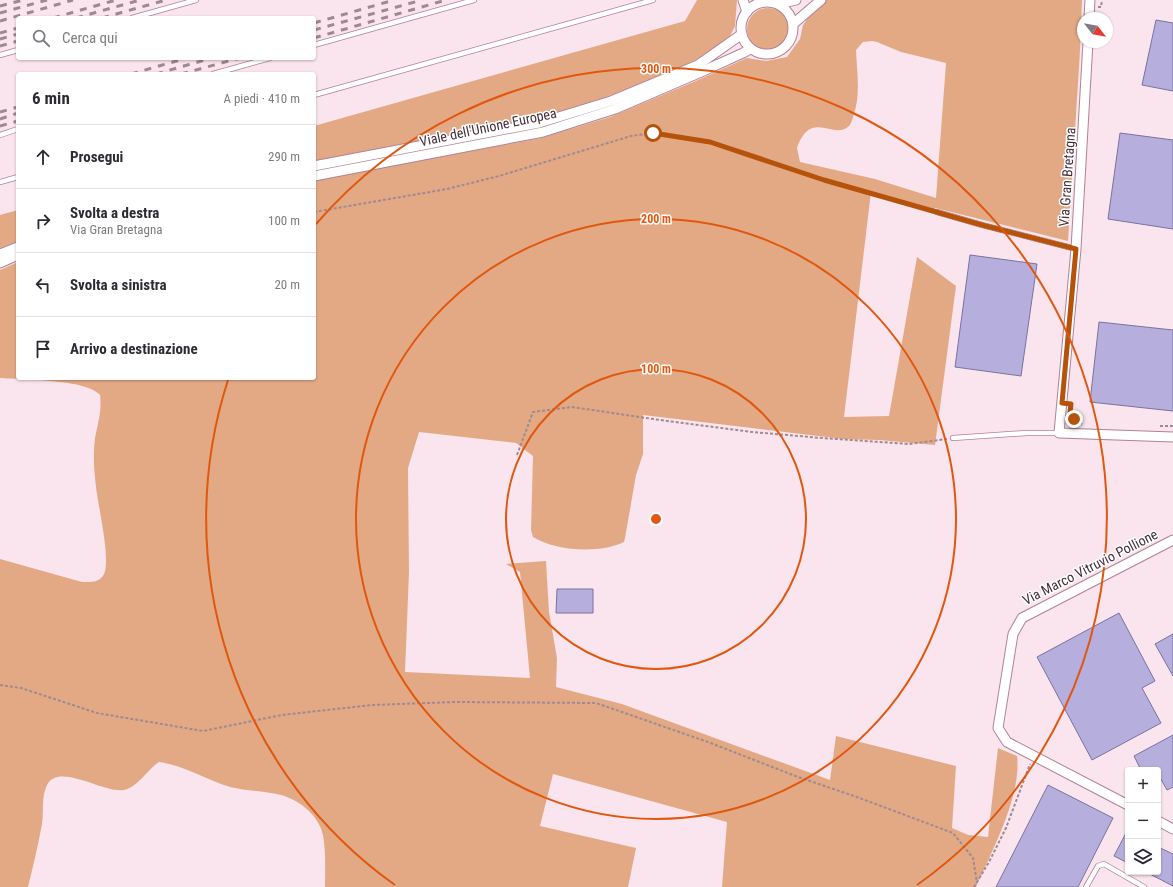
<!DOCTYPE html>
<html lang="it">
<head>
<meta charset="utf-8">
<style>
	body { margin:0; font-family:"Roboto Condensed",sans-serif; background:#f7f7f7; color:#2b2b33 }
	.controls { position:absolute; right:12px; bottom:12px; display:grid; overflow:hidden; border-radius:4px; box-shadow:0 1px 3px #0004 }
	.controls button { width:36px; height:36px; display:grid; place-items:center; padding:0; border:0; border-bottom:1px solid #e1e1e2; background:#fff; color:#2b2b33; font:20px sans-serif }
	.compass { position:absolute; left:1077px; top:12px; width:36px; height:36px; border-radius:50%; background:#fff; box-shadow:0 1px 3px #0004; rotate:121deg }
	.stop { position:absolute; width:12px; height:12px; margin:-9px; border:3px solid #b45309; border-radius:50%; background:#fff }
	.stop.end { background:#b45309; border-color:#fff; box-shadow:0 1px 4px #0008 }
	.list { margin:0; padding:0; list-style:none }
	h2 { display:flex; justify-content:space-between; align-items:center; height:52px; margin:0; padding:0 16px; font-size:17px }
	h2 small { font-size:13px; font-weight:400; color:#7c7c81 }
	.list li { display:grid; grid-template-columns:26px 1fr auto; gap:12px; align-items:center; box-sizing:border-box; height:64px; padding:0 16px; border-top:1px solid #e1e1e2 }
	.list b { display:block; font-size:15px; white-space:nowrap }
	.list p { margin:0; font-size:13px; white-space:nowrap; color:#7c7c81 }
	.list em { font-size:13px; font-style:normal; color:#7c7c81 }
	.icon { flex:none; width:22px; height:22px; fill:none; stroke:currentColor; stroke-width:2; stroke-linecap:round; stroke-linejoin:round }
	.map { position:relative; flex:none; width:1173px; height:887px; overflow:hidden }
	.search { position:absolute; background:#fff; box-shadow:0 1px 3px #0004; left:16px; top:16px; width:300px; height:44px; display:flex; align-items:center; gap:10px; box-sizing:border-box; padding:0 14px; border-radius:4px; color:#7c7c81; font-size:15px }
	.panel { position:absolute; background:#fff; box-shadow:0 1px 3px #0004; left:16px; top:72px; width:300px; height:308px; border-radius:4px }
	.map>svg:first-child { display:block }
	.green { fill:#e3a985; fill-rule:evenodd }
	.building { fill:#b6aedd; stroke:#7a729e }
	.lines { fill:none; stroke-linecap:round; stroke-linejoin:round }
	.lane-casing { stroke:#b28095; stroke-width:6 }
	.street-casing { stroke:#b28095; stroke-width:11 }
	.path { stroke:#9f8992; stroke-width:2; stroke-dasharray:3 2; stroke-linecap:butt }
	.lane { stroke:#fff; stroke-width:4.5 }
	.street { stroke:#fff; stroke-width:9 }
	.rail { stroke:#9e8891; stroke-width:3; stroke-dasharray:7 7; stroke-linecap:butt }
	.route { stroke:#b45309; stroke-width:5 }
	.ring { fill:none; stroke:#e0570e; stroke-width:2 }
	.labels { text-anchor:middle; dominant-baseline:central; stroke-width:3; stroke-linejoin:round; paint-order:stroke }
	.street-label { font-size:14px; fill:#442f38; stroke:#fff }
	.centre { fill:#e0570e; stroke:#fff; stroke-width:2 }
	.ring-label { font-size:12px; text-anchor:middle; font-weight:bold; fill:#e0570e; stroke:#fff; stroke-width:3; stroke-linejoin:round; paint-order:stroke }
</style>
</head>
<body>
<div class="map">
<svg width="1173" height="887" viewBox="0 0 1173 887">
	<rect width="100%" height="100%" fill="#fae4ed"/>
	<g class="green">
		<polygon points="697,0 737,0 735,26 730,36 715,48 687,65 625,91 538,118 314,161 314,126 685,21"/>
		<path d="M817,0h265l-2,51 -12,190 -133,-33v2l-64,-18 -27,225 45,-1 28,-159 39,29 -21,159 -56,-5 -36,-1 -200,-24v39l-7,21 -11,63 -1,4c-24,12 -69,9 -91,-5l-2,-7 2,-74 -17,-13 -97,-11 -11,36 1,104 -4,100 125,6 -10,-106 -14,-8 40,-3 3,51 8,46 -1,29 66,17 208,76 6,-44 120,30 -4,62 16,7 20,2 10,-89 19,8c5,39 -25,95 -41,131h-254l5,-65 -174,-48 -13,52 96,22 -8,39h-303c0,-17 1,-35 -2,-52 -4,-19 -23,-35 -42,-40 -17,-4 -34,-4 -51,-8 -24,-7 -46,-22 -71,-25 -13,9 -20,24 -35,28 -20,4 -65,-28 -77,-5 -6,12 -3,27 -5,39 -4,22 -9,42 -14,63h-28v-328l82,23c8,0 18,1 22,-8 7,-14 -6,-69 -8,-87 -2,-17 -3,-33 -1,-49 3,-15 7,-28 5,-43 -13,-16 -78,-15 -100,-17v-108l18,-8v116h296v-198l227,-42 69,-21 88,-37 49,-22 19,3 21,-4 13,-18 3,-14 8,-11zM872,41l5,1 24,10 45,11 -10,135 -61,-19 -75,-17 -3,-14c14,-40 37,-7 52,-22 2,-2 3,-6 4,-9 8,-22 4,-44 3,-67l7,-8z"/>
		<circle cx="768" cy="29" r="21"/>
		<polygon points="18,210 18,241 0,248 0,215"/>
	</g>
	<g class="building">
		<polygon points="1156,20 1173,23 1173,91 1142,85"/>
		<polygon points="1120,133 1173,140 1173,229 1108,219"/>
		<polygon points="970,255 1037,264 1021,376 955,367"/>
		<polygon points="1099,322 1173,330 1173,411 1090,402"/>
		<polygon points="557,589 593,589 593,613 556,613"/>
		<polygon points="1119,613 1155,681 1142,688 1161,723 1092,760 1037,657"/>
		<polygon points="1173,634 1173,676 1155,644"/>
		<polygon points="1173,735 1173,787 1167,790 1158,774 1158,770 1141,770 1134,756"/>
		<polygon points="1048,785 1113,818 1078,887 996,887"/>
		<polygon points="1127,831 1128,832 1128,863 1114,856"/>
		<polygon points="1158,847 1173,854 1173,886 1146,872 1158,872"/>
	</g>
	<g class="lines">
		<defs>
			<g id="lane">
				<polyline points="132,18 196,0"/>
				<polyline points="314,45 474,0"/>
				<polyline points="0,55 18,50"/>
				<polyline points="213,74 270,58"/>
				<polyline points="314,95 653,0"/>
				<polyline points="0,135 18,129"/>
				<polyline points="0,182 18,177"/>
				<polyline points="937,212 982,225 1076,249"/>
				<polyline points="953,438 1027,433 1059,433"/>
				<polyline points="1086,887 1098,866 1104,864 1144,887"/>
			</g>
			<g id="street">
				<polyline points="743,0 747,12"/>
				<circle cx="767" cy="28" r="26"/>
				<polyline points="778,4 796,0"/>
				<polyline points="1089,18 1090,0"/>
				<polyline points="793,24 821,0"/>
				<polyline points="1088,42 1076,249 1059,433 1173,437"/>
				<polyline points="314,166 539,123 611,101 698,65 742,34"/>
				<polyline points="314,176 543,132 615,109 701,72 743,53 750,49"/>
				<polyline points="0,254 18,247"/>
				<polyline points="0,263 18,255"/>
				<polyline points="1128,805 1007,742 998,728 1013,634 1022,618 1173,540"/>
				<polyline points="1158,821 1173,829"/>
			</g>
		</defs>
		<use href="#lane" class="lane-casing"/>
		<use href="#street" class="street-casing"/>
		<g class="path">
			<polyline points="1098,7 1101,7 1102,0"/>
			<polyline points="314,212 447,189 499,176 631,136 653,133 710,142 823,179 930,210"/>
			<polyline points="1071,412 1073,419 1082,424"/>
			<polyline points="1160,426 1173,426"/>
			<polyline points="517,455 533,412 572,407 660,420 752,432 822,438 909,444 947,439"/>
			<polyline points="0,685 21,688 97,713 203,731 282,715 372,705 455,702 596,703 708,742 798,777 857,797 953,833 973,858 977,883"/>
			<polyline points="974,887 989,862 1006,828 1030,764"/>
		</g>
		<use href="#lane" class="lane"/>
		<use href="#street" class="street"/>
		<g class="rail">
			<polyline points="0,6 23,0"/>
			<polyline points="0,13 47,0"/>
			<polyline points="53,18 116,0"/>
			<polyline points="76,18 140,0"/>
			<polyline points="102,18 166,0"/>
			<polyline points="0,21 73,0"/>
			<polyline points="314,23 394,0"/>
			<polyline points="314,30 422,0"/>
			<polyline points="0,33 18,28"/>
			<polyline points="314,38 446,0"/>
			<polyline points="0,39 18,34"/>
			<polyline points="0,46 18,41"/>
			<polyline points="131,74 187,58"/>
			<polyline points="156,74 212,58"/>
			<polyline points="181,74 240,58"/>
			<polyline points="0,112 18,107"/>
			<polyline points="0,119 18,113"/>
			<polyline points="0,126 18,121"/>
		</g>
	</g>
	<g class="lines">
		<polyline class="route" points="653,133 710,142 824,180 982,225 1076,249 1062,403 1071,404 1070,412 1074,419"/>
	</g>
	<g class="ring">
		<circle cx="656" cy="519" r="150"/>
		<circle cx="656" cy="519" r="300"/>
		<path d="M395 885A450 450 0 0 1 228 380M316 224A450 450 0 1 1 917 885"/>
	</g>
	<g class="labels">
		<g class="street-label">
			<text transform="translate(488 127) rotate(-12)">Viale dell'Unione Europea</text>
			<text transform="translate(1067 177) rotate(-86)">Via Gran Bretagna</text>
			<text transform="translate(1090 567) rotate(-27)">Via Marco Vitruvio Pollione</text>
		</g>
	</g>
	<circle cx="656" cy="519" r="6" class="centre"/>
	<g class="ring-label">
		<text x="656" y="73">300 m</text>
		<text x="656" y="223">200 m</text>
		<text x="656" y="373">100 m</text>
	</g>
</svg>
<div class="controls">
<button>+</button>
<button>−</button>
<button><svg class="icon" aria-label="layers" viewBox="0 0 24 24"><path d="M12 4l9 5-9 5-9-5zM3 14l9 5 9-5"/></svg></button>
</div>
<svg class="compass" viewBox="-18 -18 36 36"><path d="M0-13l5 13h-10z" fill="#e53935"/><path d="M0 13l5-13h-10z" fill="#7c7c81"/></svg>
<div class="stop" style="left:653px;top:133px"></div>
<div class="stop end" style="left:1074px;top:419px"></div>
<div class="search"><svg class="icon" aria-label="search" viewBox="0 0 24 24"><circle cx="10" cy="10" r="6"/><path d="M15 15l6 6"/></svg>Cerca qui</div>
<section class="panel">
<h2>6 min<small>A piedi · 410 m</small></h2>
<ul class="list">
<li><svg class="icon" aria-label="ahead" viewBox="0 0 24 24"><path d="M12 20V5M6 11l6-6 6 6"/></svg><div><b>Prosegui</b></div><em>290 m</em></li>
<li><svg class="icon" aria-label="right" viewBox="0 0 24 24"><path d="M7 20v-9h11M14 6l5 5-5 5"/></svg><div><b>Svolta a destra</b><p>Via Gran Bretagna</p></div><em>100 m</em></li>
<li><svg class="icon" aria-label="left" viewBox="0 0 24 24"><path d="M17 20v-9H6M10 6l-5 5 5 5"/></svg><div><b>Svolta a sinistra</b></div><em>20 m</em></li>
<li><svg class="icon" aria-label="arrive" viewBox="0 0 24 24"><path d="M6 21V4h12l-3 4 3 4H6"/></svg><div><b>Arrivo a destinazione</b></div></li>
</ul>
</section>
</div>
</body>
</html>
